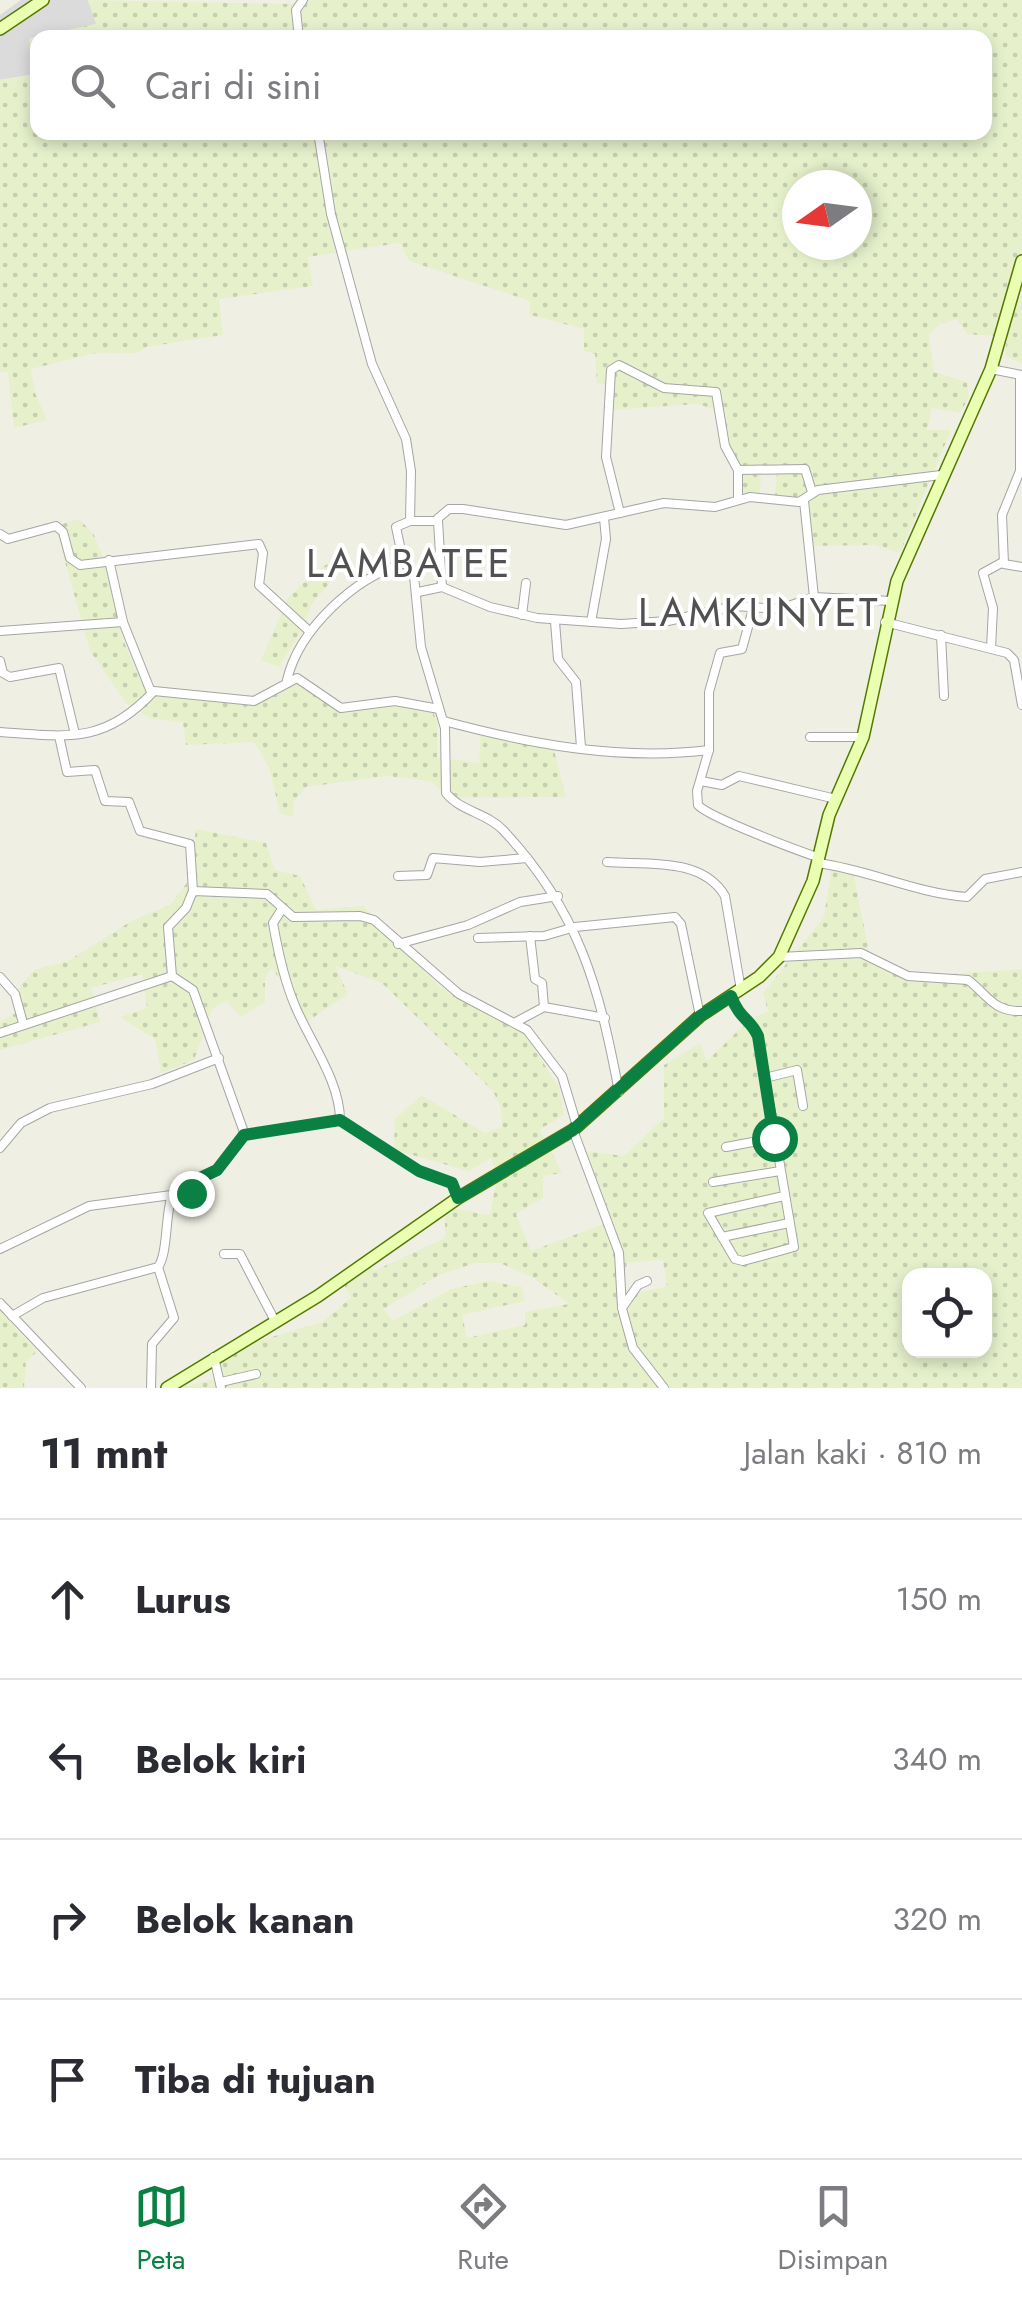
<!DOCTYPE html>
<html lang="id">
<head>
<meta charset="utf-8">
<style>
	body { margin:0; font-family:Jost,sans-serif; background:#f2f2f3; color:#2b2b33 }
	.controls { position:absolute; right:30px; bottom:30px; display:grid; overflow:hidden; border-radius:20px; box-shadow:0 5px 15px #0003 }
	.controls button { width:90px; height:90px; display:grid; place-items:center; padding:0; border:0; border-bottom:2px solid #e1e1e2; background:#fff; color:#2b2b33; font:50px sans-serif }
	.compass { position:absolute; left:782px; top:170px; width:90px; height:90px; border-radius:50%; background:#fff; box-shadow:0 5px 15px #0003; rotate:256deg }
	.stop { position:absolute; width:30px; height:30px; margin:-22px; border:8px solid #0b8043; border-radius:50%; background:#fff }
	.stop.end { background:#0b8043; border-color:#fff; box-shadow:0 2px 10px #0008 }
	.list { margin:0; padding:0; list-style:none }
	h2 { display:flex; justify-content:space-between; align-items:center; height:130px; margin:0; padding:0 40px; font-size:42px }
	h2 small { font-size:32px; font-weight:400; color:#7c7c81 }
	.list li { display:grid; grid-template-columns:65px 1fr auto; gap:30px; align-items:center; box-sizing:border-box; height:160px; padding:0 40px; border-top:2px solid #e1e1e2 }
	.list b { display:block; font-size:38px; white-space:nowrap }
	.list em { font-size:32px; font-style:normal; color:#7c7c81 }
	.icon { flex:none; width:55px; height:55px; fill:none; stroke:currentColor; stroke-width:2; stroke-linecap:round; stroke-linejoin:round }
	.map { position:relative; flex:none; width:1022px; height:1388px; overflow:hidden }
	.search { position:absolute; background:#fff; box-shadow:0 5px 15px #0003; left:30px; right:30px; top:30px; height:110px; display:flex; align-items:center; gap:25px; box-sizing:border-box; padding:0 35px; border-radius:20px; color:#7c7c81; font-size:38px }
	.sheet { height:770px; background:#fff }
	nav { display:flex; justify-content:space-around; align-items:center; box-sizing:border-box; height:140px; border-top:2px solid #e1e1e2; background:#fff; font-size:28px; color:#7c7c81 }
	nav a { display:grid; justify-items:center; gap:5px }
	nav .on { color:#0b8043 }
	.map>svg:first-child { display:block }
	.residential { fill:#dcdbdb }
	.farmland { fill:url(#farmland-dots); fill-rule:evenodd }
	.lines { fill:none; stroke-linecap:round; stroke-linejoin:round }
	.street-casing { stroke:#a5a5a5; stroke-width:10 }
	.secondary-casing { stroke:#527a00; stroke-width:14 }
	.street { stroke:#fff; stroke-width:8 }
	.secondary { stroke:#eaffb2; stroke-width:11 }
	.route { stroke:#0b8043; stroke-width:12 }
	.labels { text-anchor:middle; dominant-baseline:central; stroke-width:8; stroke-linejoin:round; paint-order:stroke }
	.quarter-label { font-size:40px; letter-spacing:2.5px; fill:#515151; stroke:#fff }
</style>
</head>
<body>
<div class="map">
<svg width="1022" height="1388" viewBox="0 0 1022 1388">
	<defs>
		<pattern id="farmland-dots" width="8" height="8" patternUnits="userSpaceOnUse" patternTransform="scale(2.5)"><rect width="8" height="8" fill="#e6f1cc"/><path d="M2 2h.1M6 6h.1" fill="none" stroke="#c5ceaf" stroke-width="1.8" stroke-linecap="round"/></pattern>
	</defs>
	<rect width="100%" height="100%" fill="#f0efe3"/>
	<polygon class="residential" points="21,0 88,0 97,24 30,38 35,74 0,80 0,15"/>
	<g class="farmland">
		<path d="M88,0l205,4 4,-4h725v364l-17,-9 2,-18 -40,-3 -10,-15 -16,5 -12,11 5,37 33,10 2,15 -9,16 -28,-5 -5,22h24l-51,123 -25,-8 -65,1 -6,-43 -5,-6h-24l2,-26 -16,-1 -1,24 -20,-1 -21,-82 -21,-7 -89,6 -2,-27 -10,1 -2,-30 -11,-3v-22l-54,-14v-14l-121,-40 -9,-18 -92,14 5,29 -94,13 4,36 -77,12 -9,6h-41l-65,16 4,24 12,27 -33,8 -6,-55 -8,-1v-292l34,-6 -5,-35 67,-15zM38,38h946v94h-946zM797,185h60v60h-60z"/>
		<polygon points="79,519 94,535 112,581 121,635 140,679 149,689 252,701 293,681 312,687 339,710 392,699 431,706 437,722 437,757 479,763 481,731 553,746 566,797 450,798 430,781 387,776 306,787 294,802 293,817 280,813 269,767 254,742 186,745 183,722 151,719 126,703 90,651 55,526"/>
		<polygon points="347,550 349,560 311,605 305,625 279,667 261,660 288,598 309,577"/>
		<path d="M196,829l70,14 9,27 25,6 16,34 47,-4 77,81 38,20 37,12 44,68 5,28 -24,14 22,44 -19,3v22l-27,16 15,37 81,-30 -25,-70 37,5 40,-38v-53l36,-22 7,18 41,-40 20,-10 -5,-18 61,-76 9,-58 19,8 18,89 14,13 54,6 84,-6v419h-841l37,-10 -4,-24 108,-32 29,-24 -10,-19 24,-18 9,10 71,-33v-31l45,8 7,-38 -6,-19 -22,13 -75,-21 1,-31 26,-24 64,38 17,-6 -1,-19 -8,-17 -111,-108 -47,-17 13,28 -40,27 -36,-53 -7,10v24l-24,15 -15,-16 -14,8 -18,51 -33,13 -6,-34 -35,-22 27,-9 -5,-34 -51,14 9,34 -100,28v-28l16,-9 -3,-19 21,-24 34,-9 65,-41 37,-15 19,-25zM663,1260l4,27 -46,8 6,-32zM475,1263h25l32,14 37,27 -44,8v13l-58,13 -5,-23 63,-14 -3,-14 -34,-6 -37,8 -58,32 -9,-12 55,-34zM910,1276h74v74h-74z"/>
		<polygon points="0,1310 37,1352 26,1361 24,1388 0,1388"/>
	</g>
	<g class="lines">
		<defs>
			<g id="street">
				<polyline points="299,38 296,10 303,0"/>
				<path d="M318,132l13,82 41,150 34,75 5,32 -1,50 -14,6 7,33 11,16 7,71 24,81 1,65c14,18 41,20 57,37 76,81 96,156 116,262"/>
				<polyline points="991,369 1021,375"/>
				<polyline points="1020,375 1020,471 1002,515 1004,564 1022,567"/>
				<polyline points="738,470 805,469 812,492"/>
				<polyline points="804,501 814,597"/>
				<polyline points="620,513 606,457 611,370 619,365 664,388 716,392 725,446 738,470 738,498"/>
				<polyline points="436,520 449,509 463,509 566,525 664,503 715,507 750,497 799,502 818,490 941,475"/>
				<polyline points="410,521 438,521 442,587"/>
				<polyline points="0,534 8,539 56,526 63,532 70,558 80,565 259,544 263,553 259,585 308,630"/>
				<polyline points="109,560 123,622 151,692"/>
				<polyline points="418,592 442,587 490,607 537,618 621,624 668,621 734,606 780,609 814,597 891,601"/>
				<path d="M754,605l-12,44 -22,4 -11,39v58l-12,41 1,14c10,12 101,46 122,53"/>
				<polyline points="522,615 526,583"/>
				<polyline points="555,622 558,659 576,682 581,747"/>
				<polyline points="591,622 606,539 604,518"/>
				<polyline points="885,622 1007,653 1014,660 1022,705"/>
				<polyline points="0,631 123,622"/>
				<polyline points="941,635 944,696"/>
				<polyline points="991,648 993,608 983,573 1003,562"/>
				<polyline points="0,661 3,673 10,677 59,668 75,734"/>
				<path d="M287,680c12,-51 68,-103 118,-117"/>
				<path d="M444,721c85,23 176,40 265,29"/>
				<path d="M0,732c69,5 105,12 154,-41l100,10 43,-23 44,30 54,-7 44,8"/>
				<polyline points="59,736 67,772 95,770 105,801 129,802 140,831 190,844 193,891"/>
				<polyline points="810,737 863,737"/>
				<polyline points="701,781 722,785 739,776 836,799"/>
				<path d="M607,862c40,3 95,-5 118,34l16,94"/>
				<path d="M818,863c52,7 97,30 149,34l18,-18 37,-7"/>
				<polyline points="398,876 427,875 433,858 480,862 527,858"/>
				<path d="M282,909l-9,14c5,29 11,58 23,85 15,35 44,74 44,112"/>
				<polyline points="530,936 535,979 542,983 544,1007 605,1018"/>
				<polyline points="478,938 544,936 575,927 675,917 681,924 700,1016"/>
				<polyline points="398,944 468,925 520,902 558,896"/>
				<path d="M779,957l82,-4 47,23 60,4c20,15 25,32 54,31"/>
				<polyline points="0,977 15,994 23,1023"/>
				<path d="M731,996c9,25 19,22 27,40l36,211 -51,14 -8,-2 -27,-46 76,-17"/>
				<polyline points="516,1022 544,1007"/>
				<polyline points="0,1033 172,976"/>
				<polyline points="765,1078 797,1070 803,1106"/>
				<polyline points="573,1130 619,1253 622,1308"/>
				<polyline points="245,1135 340,1120 419,1171 452,1183 458,1198"/>
				<polyline points="726,1147 774,1138"/>
				<polyline points="0,1148 21,1123 50,1108 152,1084 219,1058"/>
				<polyline points="713,1182 780,1171"/>
				<polyline points="722,1237 789,1223"/>
				<polyline points="0,1249 89,1206 194,1192 199,1178 217,1171 245,1135 193,990 172,976 168,927 186,908 193,891 267,894 293,917 360,916 374,920 459,994 527,1030 562,1076 577,1126"/>
				<polyline points="224,1254 240,1254 275,1321"/>
				<polyline points="0,1303 81,1388"/>
				<polyline points="622,1308 638,1285 647,1281"/>
				<polyline points="623,1312 633,1348 664,1388"/>
				<path d="M12,1316l31,-18 115,-31c10,-13 7,-52 14,-72"/>
				<polyline points="214,1357 221,1388"/>
				<polyline points="221,1382 256,1374"/>
				<polyline points="151,1388 152,1344 174,1318 158,1267"/>
			</g>
			<g id="secondary">
				<polyline points="0,29 43,0"/>
				<polyline points="167,1388 318,1296 458,1198 573,1130 700,1016 759,977 779,957 813,881 829,815 863,737 897,581 991,369 1022,261"/>
			</g>
		</defs>
		<use href="#street" class="street-casing"/>
		<use href="#secondary" class="secondary-casing"/>
		<use href="#street" class="street"/>
		<use href="#secondary" class="secondary"/>
	</g>
	<g class="lines">
		<path class="route" d="M191,1193l9,-15 17,-8 27,-35 96,-15 79,51 33,12 6,15 115,-68 127,-114 31,-20c9,24 19,22 27,40l16,102"/>
	</g>
	<g class="labels">
		<g class="quarter-label">
			<text x="409" y="563">LAMBATEE</text>
			<text x="759" y="612">LAMKUNYET</text>
		</g>
	</g>
</svg>
<div class="controls">
<button><svg class="icon" aria-label="locate" viewBox="0 0 24 24"><circle cx="12" cy="12" r="6"/><path d="M12 2v4M12 18v4M2 12h4M18 12h4"/></svg></button>
</div>
<svg class="compass" viewBox="-18 -18 36 36"><path d="M0-13l5 13h-10z" fill="#e53935"/><path d="M0 13l5-13h-10z" fill="#7c7c81"/></svg>
<div class="stop" style="left:774px;top:1138px"></div>
<div class="stop end" style="left:191px;top:1193px"></div>
<div class="search"><svg class="icon" aria-label="search" viewBox="0 0 24 24"><circle cx="10" cy="10" r="6"/><path d="M15 15l6 6"/></svg>Cari di sini</div>
</div>
<section class="sheet">
<h2>11 mnt<small>Jalan kaki · 810 m</small></h2>
<ul class="list">
<li><svg class="icon" aria-label="ahead" viewBox="0 0 24 24"><path d="M12 20V5M6 11l6-6 6 6"/></svg><div><b>Lurus</b></div><em>150 m</em></li>
<li><svg class="icon" aria-label="left" viewBox="0 0 24 24"><path d="M17 20v-9H6M10 6l-5 5 5 5"/></svg><div><b>Belok kiri</b></div><em>340 m</em></li>
<li><svg class="icon" aria-label="right" viewBox="0 0 24 24"><path d="M7 20v-9h11M14 6l5 5-5 5"/></svg><div><b>Belok kanan</b></div><em>320 m</em></li>
<li><svg class="icon" aria-label="arrive" viewBox="0 0 24 24"><path d="M6 21V4h12l-3 4 3 4H6"/></svg><div><b>Tiba di tujuan</b></div></li>
</ul>
</section>
<nav>
<a class="on"><svg class="icon" aria-label="map" viewBox="0 0 24 24"><path d="M3 6l6-2 6 2 6-2v14l-6 2-6-2-6 2zM9 4v14M15 6v14"/></svg>Peta</a>
<a><svg class="icon" aria-label="directions" viewBox="0 0 24 24"><path d="M12 3l9 9-9 9-9-9zM9 14v-3h6M13 9l2 2-2 2"/></svg>Rute</a>
<a><svg class="icon" aria-label="saved" viewBox="0 0 24 24"><path d="M7 4h10v16l-5-4-5 4z"/></svg>Disimpan</a>
</nav>
</body>
</html>
